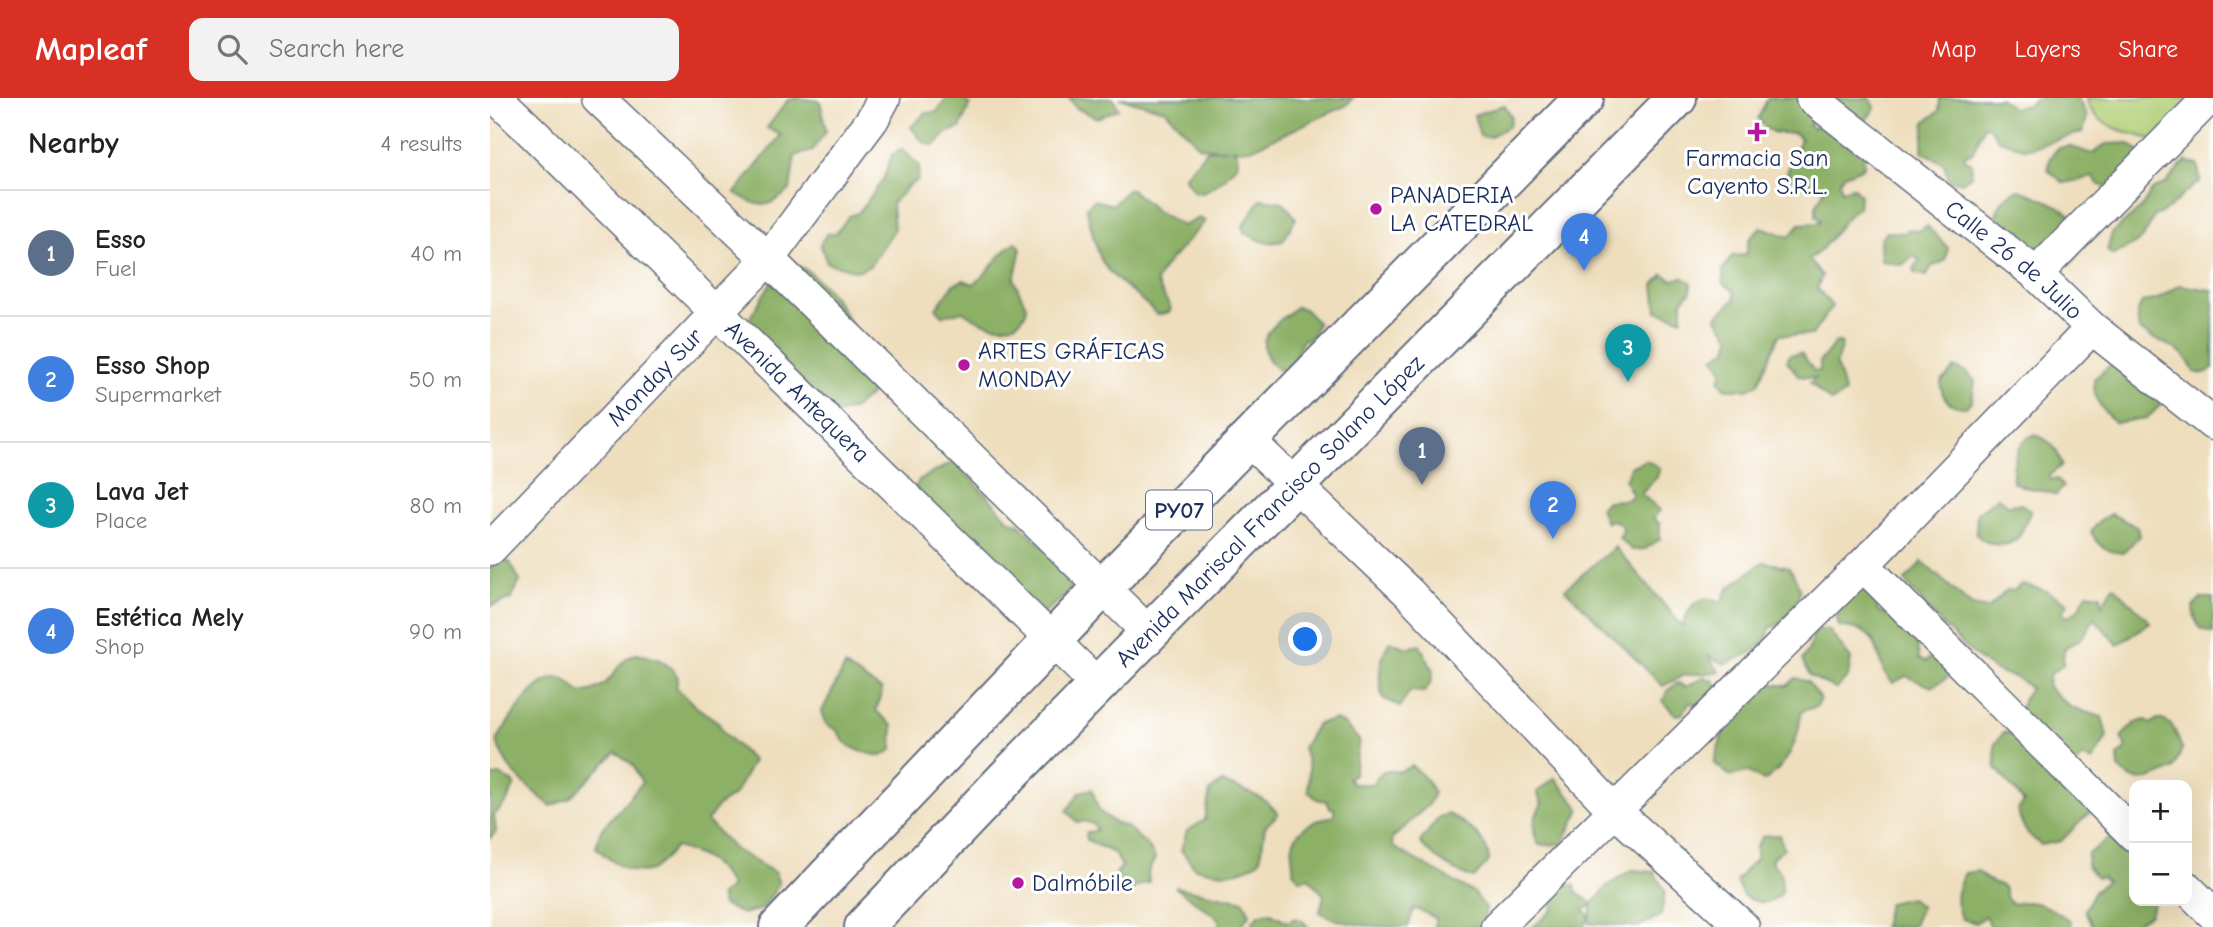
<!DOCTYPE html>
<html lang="en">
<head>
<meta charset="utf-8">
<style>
	body { margin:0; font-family:"Comic Neue",sans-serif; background:#f2f2f2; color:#222 }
	.controls { position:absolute; right:21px; bottom:21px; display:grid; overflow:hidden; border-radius:14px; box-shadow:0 7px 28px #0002 }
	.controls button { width:63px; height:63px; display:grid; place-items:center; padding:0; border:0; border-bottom:2px solid #e0e0e0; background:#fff; color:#222; font:35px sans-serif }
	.you { position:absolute; left:816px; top:542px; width:24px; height:24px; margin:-18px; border:5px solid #fff; border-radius:50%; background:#1a73e8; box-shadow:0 0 0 10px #1a73e833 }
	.badge { display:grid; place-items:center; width:46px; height:46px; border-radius:50%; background:#d93025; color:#fff; font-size:23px; font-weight:700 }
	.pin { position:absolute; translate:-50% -58px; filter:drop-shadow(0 2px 4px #0008) }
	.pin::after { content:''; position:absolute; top:37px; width:24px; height:21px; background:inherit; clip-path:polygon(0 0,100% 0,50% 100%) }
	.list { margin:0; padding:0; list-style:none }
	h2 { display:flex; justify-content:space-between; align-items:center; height:91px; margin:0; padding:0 28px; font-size:30px }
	h2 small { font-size:23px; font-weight:400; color:#767676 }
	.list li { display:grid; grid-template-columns:46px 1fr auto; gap:21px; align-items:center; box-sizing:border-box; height:126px; padding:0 28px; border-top:2px solid #e0e0e0 }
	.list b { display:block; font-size:26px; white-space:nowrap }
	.list p { margin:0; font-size:23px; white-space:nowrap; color:#767676 }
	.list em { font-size:23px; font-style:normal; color:#767676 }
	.icon { flex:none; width:38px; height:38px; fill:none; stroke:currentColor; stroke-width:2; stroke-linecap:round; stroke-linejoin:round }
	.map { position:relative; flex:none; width:1723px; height:829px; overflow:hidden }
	header { display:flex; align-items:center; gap:42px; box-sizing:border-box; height:98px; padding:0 35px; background:#d93025; color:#fff }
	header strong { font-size:33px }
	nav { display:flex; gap:38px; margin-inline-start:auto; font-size:24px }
	.search { width:490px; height:63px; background:#f2f2f2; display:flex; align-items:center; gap:18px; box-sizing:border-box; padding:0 24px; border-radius:14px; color:#767676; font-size:26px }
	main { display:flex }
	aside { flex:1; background:#fff }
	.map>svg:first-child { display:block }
	.green { fill:#b1cd74; stroke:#667e69; stroke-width:2 }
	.forest { fill:#8cb066; stroke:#547062; stroke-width:2 }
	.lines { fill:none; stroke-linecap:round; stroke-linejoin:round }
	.street-casing { stroke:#656c7f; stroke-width:35 }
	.primary-casing { stroke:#656c7f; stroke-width:42 }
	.street { stroke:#fff; stroke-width:32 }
	.primary { stroke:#fff; stroke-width:38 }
	.poi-dot { fill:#b5179e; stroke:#fff; stroke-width:2.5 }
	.labels { text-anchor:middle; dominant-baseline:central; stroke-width:6; stroke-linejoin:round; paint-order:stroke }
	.shield { fill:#fff; stroke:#5f6d8e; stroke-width:2 }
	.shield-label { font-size:23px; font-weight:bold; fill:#1b2f5e }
	.poi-label { font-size:24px; fill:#1b2f5e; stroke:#fff; text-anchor:start }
	.street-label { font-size:24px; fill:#1b2f5e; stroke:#fff }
</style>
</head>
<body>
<header>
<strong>Mapleaf</strong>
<div class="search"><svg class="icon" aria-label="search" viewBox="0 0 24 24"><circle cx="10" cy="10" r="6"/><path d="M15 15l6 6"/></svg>Search here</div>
<nav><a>Map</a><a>Layers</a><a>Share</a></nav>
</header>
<main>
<aside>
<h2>Nearby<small>4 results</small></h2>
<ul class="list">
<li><span class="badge" style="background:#5c6f8a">1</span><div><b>Esso</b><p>Fuel</p></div><em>40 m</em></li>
<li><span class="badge" style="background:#3f7fe0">2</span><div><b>Esso Shop</b><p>Supermarket</p></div><em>50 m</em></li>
<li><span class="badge" style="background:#0f9aa8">3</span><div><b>Lava Jet</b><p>Place</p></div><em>80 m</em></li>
<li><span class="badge" style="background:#3f7fe0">4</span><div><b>Estética Mely</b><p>Shop</p></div><em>90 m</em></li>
</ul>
</aside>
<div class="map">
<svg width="1723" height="829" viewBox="0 0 1723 829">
	<rect width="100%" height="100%" fill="#fff"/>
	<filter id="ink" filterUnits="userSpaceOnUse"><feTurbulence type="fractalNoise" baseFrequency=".0143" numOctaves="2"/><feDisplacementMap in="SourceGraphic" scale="14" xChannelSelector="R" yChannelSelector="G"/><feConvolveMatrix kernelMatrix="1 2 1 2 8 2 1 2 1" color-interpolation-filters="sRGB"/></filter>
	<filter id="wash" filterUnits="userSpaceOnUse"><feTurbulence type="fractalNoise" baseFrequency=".00686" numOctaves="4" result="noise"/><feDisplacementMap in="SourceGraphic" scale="28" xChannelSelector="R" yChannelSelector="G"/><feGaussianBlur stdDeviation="1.57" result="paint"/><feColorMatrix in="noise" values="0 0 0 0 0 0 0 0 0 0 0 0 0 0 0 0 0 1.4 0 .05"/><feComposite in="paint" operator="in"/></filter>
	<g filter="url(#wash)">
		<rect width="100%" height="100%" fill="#eedebd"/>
		<path class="green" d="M1597,0h126c0,26 -18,33 -39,46 -24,-6 -85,-14 -87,-46z"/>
		<g class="forest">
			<path d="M307,0l23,3 6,30 -14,20 -17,5 -5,34c-24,19 -29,19 -55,3l46,-58 -14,-7 21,-28z"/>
			<polygon points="456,0 471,0 480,7 470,30 458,34 444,48 432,43 421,29 436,15 447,14"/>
			<polygon points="579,0 623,0 629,11 607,20 586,10"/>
			<polygon points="629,0 863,0 857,7 761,51 743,51 747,54 748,65 735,80 713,95 704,94 694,79 717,52 738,51 710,49 675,12"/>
			<path d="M1278,0h102l5,10 -9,12 -51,-2 -6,7 4,3 8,-4 42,30 1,13 -20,8 -5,7 3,8 11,-3 7,8 -2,12c-20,14 -28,40 -49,52l13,17 -5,12 15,18 -20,29h-33l-21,49 -10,5h-22l-7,-8 4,-10 -9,-14 14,-8 3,-12 -15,-20 19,-18 -1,-8 -11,-8v-14l9,-13 14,-1 3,-16 12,-12 28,10 11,-13 18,-1 3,-3 -5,-4v-10l9,-18c-16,-1 -27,0 -38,-16l14,-33 -6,-6c-18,0 -26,3 -37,-15z"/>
			<polygon points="1450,0 1510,0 1522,10 1539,7 1546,0 1588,0 1597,19 1593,34 1536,51 1509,42 1499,29 1494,28 1483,54 1474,58 1476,63 1481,64 1482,77 1472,85 1459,82 1454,66 1432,53 1435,24 1449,13"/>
			<polygon points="1014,7 1021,18 1019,28 999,39 990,38 984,17"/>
			<polygon points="1638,45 1652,56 1627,92 1609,87 1603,79 1574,85 1558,72 1560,60 1568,50 1580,48 1602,56 1616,46"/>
			<polygon points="412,51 429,68 428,82 418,88 402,106 404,132 380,168 367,173 337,165 330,146 337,136 346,135 359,118 368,115 393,82 402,57"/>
			<path d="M1696,63l12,4 2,17c-19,10 -26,28 -46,34 -12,29 -16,26 -41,39l-6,-4 5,-18 30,-26 10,-17 13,-6z"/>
			<path d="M637,92h5l23,20 28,16 16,-8 6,3 -40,45 -9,16 15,27 -2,3 -12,3c-16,-20 -44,-33 -55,-54 -8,-16 -11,-36 -16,-53l8,-8 19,5z"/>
			<path d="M1529,92c33,11 92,34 50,75l-38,-1 -39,-33c4,-17 7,-36 27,-41z"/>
			<polygon points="771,101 793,104 806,120 793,143 777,145 754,135 753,128"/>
			<polygon points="1437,128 1458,150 1455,163 1441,169 1437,178 1424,175 1425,167 1430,163 1424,158 1412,167 1391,163 1390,141 1397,134 1416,135 1418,131 1429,133"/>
			<path d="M526,144l5,6 -7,32 13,28c-8,29 -46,18 -64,3l-20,5 -7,-8 18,-24 10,-4 9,4c17,-10 25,-32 43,-42z"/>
			<path d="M294,163c8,3 19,6 25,11 36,30 58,75 64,120l-20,17 -22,7 -91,-82z"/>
			<polygon points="1173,176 1183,182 1192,179 1201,184 1201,193 1192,203 1192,221 1167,213 1164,187"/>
			<path d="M1689,187l34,5v79l-9,5 -10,-2c-13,-31 -31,-23 -55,-43l-2,-15 5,-12 14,-2z"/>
			<path d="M806,209l8,2 14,14 -7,14 -9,4 -8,19 -9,10h-7c-30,-29 -7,-42 18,-63z"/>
			<polygon points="1346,244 1352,246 1346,266 1355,295 1341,304 1320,285 1325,280 1309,278 1297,263 1299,257 1311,255 1324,273 1330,273 1330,263"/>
			<path d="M1622,266l57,33 -22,21 -32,5c-14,-15 -22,-23 -21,-44z"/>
			<path d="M1465,270l12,4 8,9 -3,19 -6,7c-17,0 -25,-8 -25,-25z"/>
			<path d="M1544,337c16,4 23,13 28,30l-13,11 3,4 5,-1 6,8 -7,8c-16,-7 -28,-5 -43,-13 -1,-18 3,-41 21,-47z"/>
			<polygon points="1156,362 1170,370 1167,379 1151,396 1170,412 1163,420 1170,426 1170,441 1155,451 1142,452 1129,440 1133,433 1130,425 1121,422 1116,425 1110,410 1117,403 1137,402 1143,397 1135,383 1140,369"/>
			<polygon points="465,363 520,423 528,425 585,479 577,496 550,518 417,410 429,382"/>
			<path d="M1508,399l9,8 14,-1 10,7c-4,7 -6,14 -10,21 -9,19 -34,14 -45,2l1,-21z"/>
			<path d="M1621,416l26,13 2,9 -16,17c-15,-1 -24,-6 -32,-21l9,-12z"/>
			<path d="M1125,449l68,80c5,-20 15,-36 38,-25l8,-14 34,-26 26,5c13,21 16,28 -1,47 -6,8 -9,12 -18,14 -4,23 -25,27 -45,36l-17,-8 12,16 -36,3 -21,11 -98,-97z"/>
			<polygon points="13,462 20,464 30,483 21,501 1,508 0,469"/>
			<path d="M1432,464l50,44 16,3 19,-19 6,1 9,-7 25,7 21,12 -6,9 5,5 10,-6 10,-18 14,2 1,10 12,-19 36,36 -32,23 -24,-27c-3,6 -9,16 -13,20 -14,13 -18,1 -18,27l-14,10 -1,12 23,21 31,9 5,20 -15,24 -11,-4 -8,14 18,40 -30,30 -20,4c-18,-15 -15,-13 -24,-34l7,-9 -28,-34 -1,-24 9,-12 7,2c6,-14 10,-34 19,-46 -17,-16 -22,-10 -37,-19 -28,-17 -68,-62 -88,-88z"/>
			<path d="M1376,485l14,14 -3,14 9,4 6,-4 15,23 10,9 2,16 7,2 5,-4 19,10 -2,10 -16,10 -26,-11 -13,7c-18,-16 -10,-42 -31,-52 -5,-3 -16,-3 -23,-5 -9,-24 9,-31 27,-43z"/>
			<path d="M1712,500h11v35c-14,-1 -19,-13 -20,-26z"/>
			<polygon points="1325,531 1339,532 1361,561 1358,579 1346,591 1320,578 1312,562 1319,551"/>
			<path d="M900,543l17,7 13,-3 13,26 -2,11 -7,10 -14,-1 -10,16 -17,-9c-6,-19 -4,-40 7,-57z"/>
			<path d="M147,556c20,4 28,5 41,23l-2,10 19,19 23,16 6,11 29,28 -18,33 -17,12 -11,15 27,28 41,24 4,11 -17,25 -20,5 -19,-9 -3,-10 11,-7c-12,-26 -29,-33 -55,-41 -7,6 -17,20 -25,23 -21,7 -42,-10 -55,-23l5,-17 41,-47 -9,-18 -17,-13 -46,46 -19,8c-22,-18 -48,-37 -54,-66 11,-17 41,-70 66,-61 6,2 12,9 17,14 38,-4 30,-30 57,-39z"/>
			<path d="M355,568l37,24 -6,21 17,15 -1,24 -10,6c-18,-3 -38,-7 -44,-25l-12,-7 -4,-13z"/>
			<polygon points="1214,579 1224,583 1230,597 1219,609 1199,605 1192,616 1186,617 1173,604 1177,593 1188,585 1196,589"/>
			<path d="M1306,580l12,4 12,16 -3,8 -16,6c-2,28 -13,53 -37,69l-16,-9 -18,4 -16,-13c6,-20 17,-71 39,-79 9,-3 24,1 34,2z"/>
			<path d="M1667,621c19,3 18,14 25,30l-8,19c-20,11 -40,20 -55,0l-1,-12 8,-8 -5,-11 14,-14 10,-3 6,4z"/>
			<path d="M845,622l9,4 15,16 -5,34 -6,4 5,6h19c8,-11 13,-16 26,-12l14,-6 15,14 7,13 -6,12 -36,34 1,8 81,46 12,15 -2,11 -5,8h-45l2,-9 -22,-10 -6,19c-29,0 -65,0 -88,-15l4,-17 -16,-18 -7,3 -8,-8c1,-8 -2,-15 -1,-22 2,-23 24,-30 42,-34v-8h-4l-3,-7 -10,-2 -9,-8 1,-23 -6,-20 14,-24z"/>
			<polygon points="10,677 25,686 17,703 4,717 6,734 0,740 0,679"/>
			<path d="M1065,680l25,31 -18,35 -23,1c-8,-13 -6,-28 3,-41l-5,-12z"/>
			<path d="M732,684c23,11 41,11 56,32l-13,13 -5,33c-21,17 -40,14 -65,8l-14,-18 6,-19 18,-11 5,-29z"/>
			<polygon points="602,691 609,713 625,725 637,729 658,748 665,760 658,775 659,784 645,789 639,796 625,785 627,774 632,768 624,755 597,742 596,735 607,732 604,726 594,723 588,725 577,713 590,694"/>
			<path d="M958,716c18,9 41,26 41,47l-15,17c-12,-1 -47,-25 -54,-36l19,-25z"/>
			<polygon points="1644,731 1644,803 1664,803 1660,816 1640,829 1602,829 1595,812 1604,794 1617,783 1612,779 1606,780 1597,768 1598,756 1626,735"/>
			<path d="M1289,737l5,13 -12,10v5l9,10 1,20c-14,13 -22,11 -39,3l-7,-15 20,-22v-13l7,-10z"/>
			<polygon points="1142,772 1164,774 1175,793 1171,817 1148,829 1099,825 1102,807 1094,812 1099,818 1094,829 1043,829 1063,812 1060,792 1071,787 1085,787 1086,794 1103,806 1117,788"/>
			<path d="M1488,773l8,8 18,8 3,12 6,5c23,-7 39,5 58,17l-1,6h-79l-6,-11 -9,7 -14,-4c-9,-18 -7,-28 3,-46z"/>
			<polygon points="685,789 754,803 760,816 750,829 731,829 728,820"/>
			<polygon points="1420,800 1431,809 1422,829 1393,829 1398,805"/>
			<polygon points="779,814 798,824 805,820 813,823 818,829 763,829 763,823 769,817"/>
		</g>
	</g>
	<g filter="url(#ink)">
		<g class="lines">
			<defs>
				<g id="street">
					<path id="s1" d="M7,0l601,587"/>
					<polyline points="108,0 278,161 660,536"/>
					<path id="s2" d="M1322,0l224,176 56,54 121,96"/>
					<polyline points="1546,176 1719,0"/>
					<polyline points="758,342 918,494 1124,712 1253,829"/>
					<path id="s3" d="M0,451l278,-290 104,-139 12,-22"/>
					<polyline points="1373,467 1644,737"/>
					<polyline points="1697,790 1723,816"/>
					<polyline points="1007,829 1373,467 1602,230"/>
				</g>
				<g id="primary">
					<polyline points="289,829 612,490 1094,0"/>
					<path id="s4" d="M374,829l146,-153 667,-676"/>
				</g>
			</defs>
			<use href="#street" class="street-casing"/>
			<use href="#primary" class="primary-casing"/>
			<use href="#street" class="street"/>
			<use href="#primary" class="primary"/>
		</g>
	</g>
	<g class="poi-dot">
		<path d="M1263.5 23.5h7v7h7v7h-7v7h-7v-7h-7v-7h7z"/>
		<circle cx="886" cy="111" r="7"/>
		<circle cx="474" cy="267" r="7"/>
		<circle cx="528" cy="785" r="7"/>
	</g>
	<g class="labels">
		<rect class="shield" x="656" y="392.5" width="66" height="39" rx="5"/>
		<g class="shield-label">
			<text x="689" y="412">PY07</text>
		</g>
		<g class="poi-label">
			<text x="1267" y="60" text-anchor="middle">Farmacia San<tspan x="1267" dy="28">Cayento S.R.L.</tspan></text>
			<text x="900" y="97">PANADERIA<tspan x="900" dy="28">LA CATEDRAL</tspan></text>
			<text x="488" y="253">ARTES GRÁFICAS<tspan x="488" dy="28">MONDAY</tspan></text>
			<text x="542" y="785">Dalmóbile</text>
		</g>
		<g class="street-label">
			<text stroke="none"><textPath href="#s2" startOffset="259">Calle 26 de Julio</textPath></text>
			<text stroke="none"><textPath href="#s3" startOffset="238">Monday Sur</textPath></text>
			<text stroke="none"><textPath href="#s1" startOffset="420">Avenida Antequera</textPath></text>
			<text stroke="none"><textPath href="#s4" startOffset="581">Avenida Mariscal Francisco Solano López</textPath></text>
		</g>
	</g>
</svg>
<div class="controls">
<button>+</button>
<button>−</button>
</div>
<div class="you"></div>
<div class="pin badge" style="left:932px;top:387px;background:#5c6f8a">1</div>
<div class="pin badge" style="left:1063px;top:441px;background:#3f7fe0">2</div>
<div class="pin badge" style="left:1138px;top:284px;background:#0f9aa8">3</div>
<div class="pin badge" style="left:1094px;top:173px;background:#3f7fe0">4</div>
</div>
</main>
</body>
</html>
